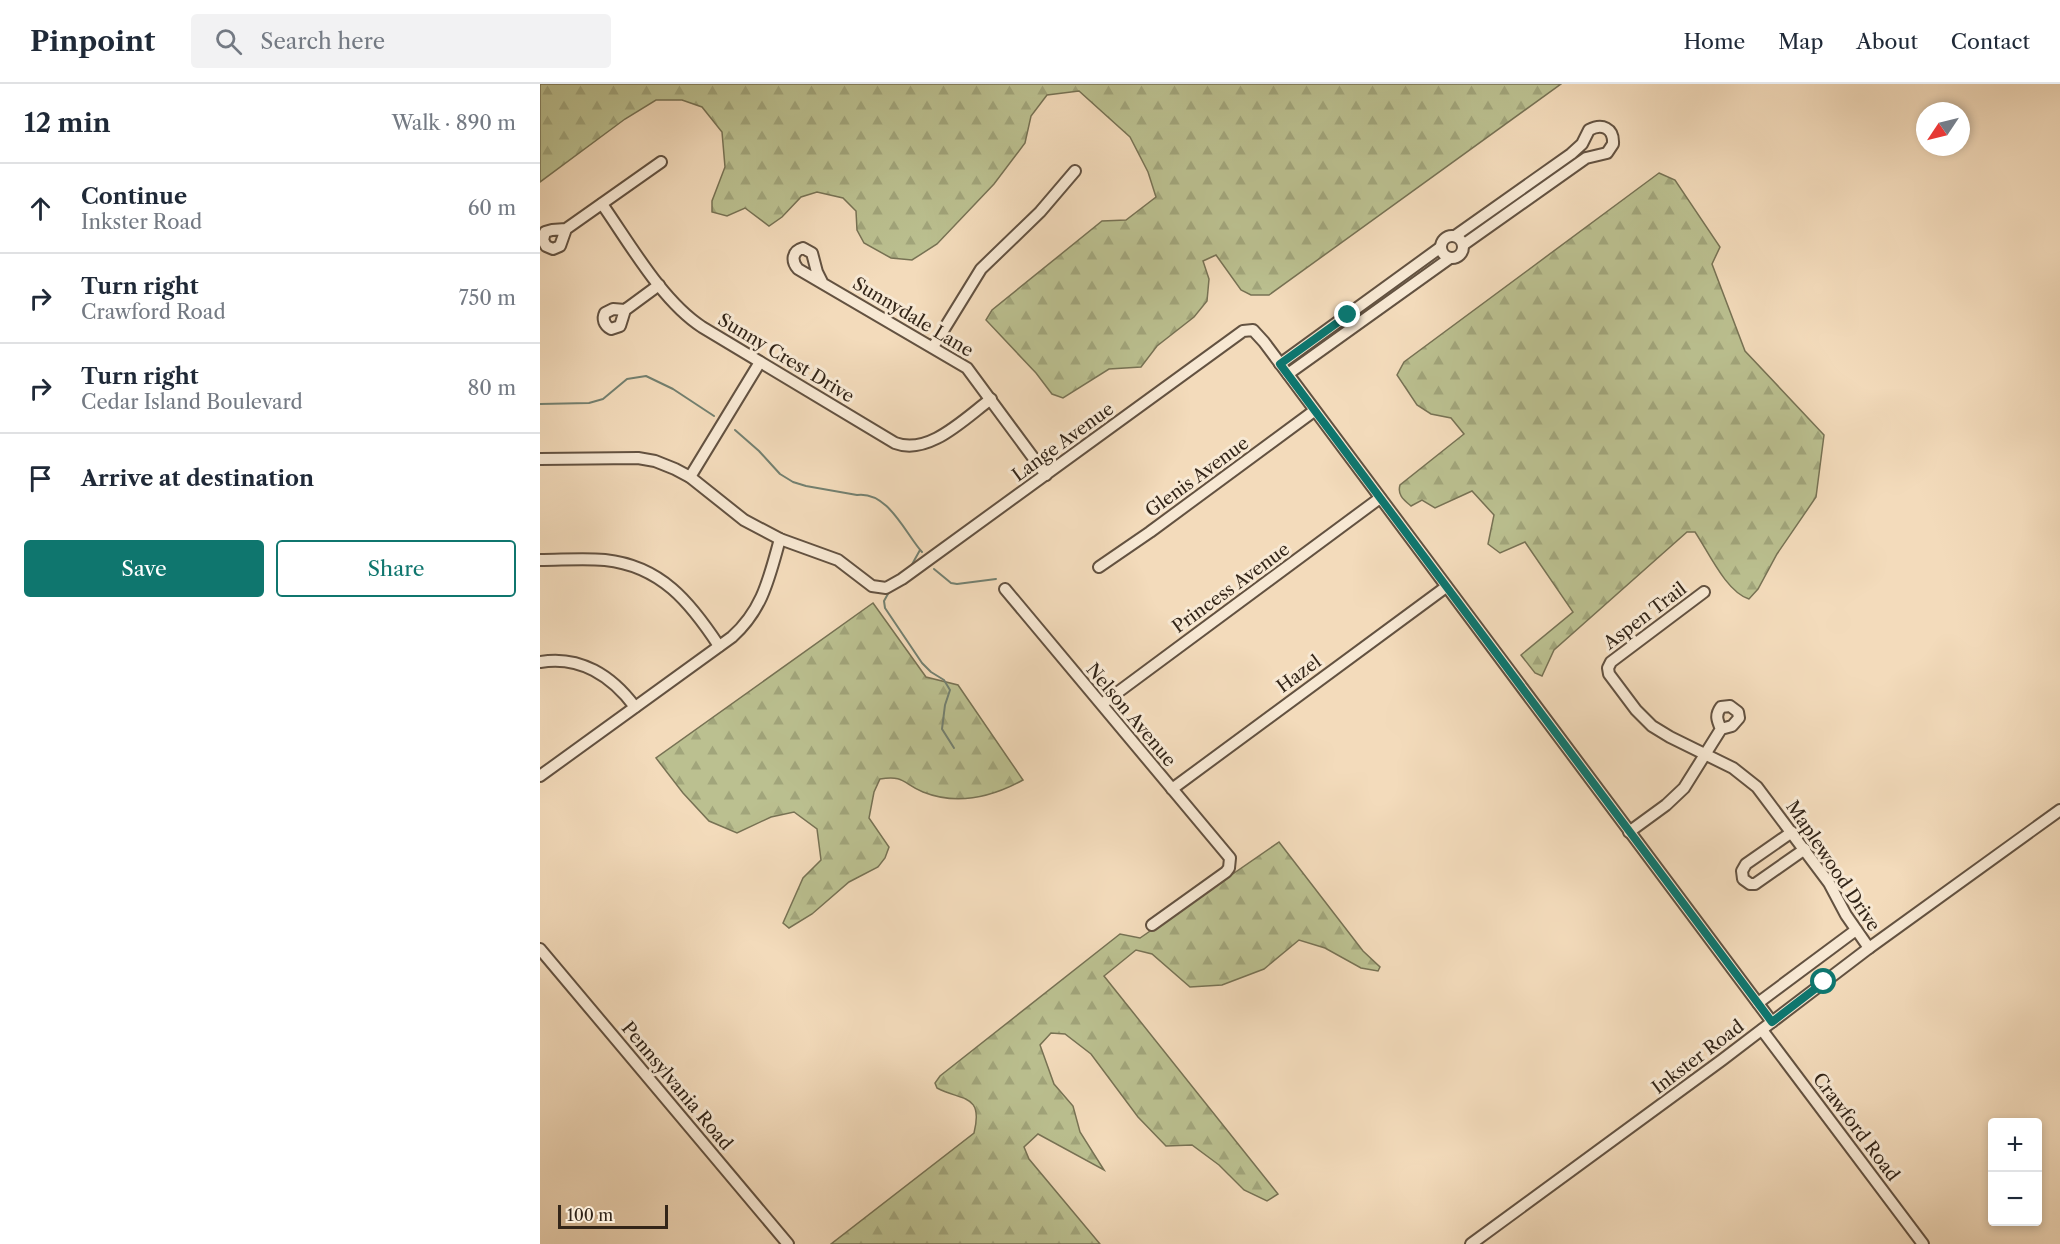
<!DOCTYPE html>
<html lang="en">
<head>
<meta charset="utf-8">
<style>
	body { margin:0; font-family:"Libre Caslon Text",serif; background:#f2f2f3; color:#1f2937 }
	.controls { position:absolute; right:18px; bottom:18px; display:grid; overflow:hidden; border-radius:6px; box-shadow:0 3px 9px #0003 }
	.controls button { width:54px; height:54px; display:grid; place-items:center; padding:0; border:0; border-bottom:2px solid #e0e1e3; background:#fff; color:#1f2937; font:30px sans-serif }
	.compass { position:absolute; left:1376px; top:18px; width:54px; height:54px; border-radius:50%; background:#fff; box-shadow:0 3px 9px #0003; rotate:235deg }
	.scale { position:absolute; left:18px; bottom:15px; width:110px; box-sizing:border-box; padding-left:6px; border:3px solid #332518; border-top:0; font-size:16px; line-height:21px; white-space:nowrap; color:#332518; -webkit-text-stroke:4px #f7e8d3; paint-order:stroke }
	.stop { position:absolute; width:18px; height:18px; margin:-14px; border:4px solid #0f766e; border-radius:50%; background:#fff }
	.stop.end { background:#0f766e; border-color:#fff; box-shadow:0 2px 6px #0008 }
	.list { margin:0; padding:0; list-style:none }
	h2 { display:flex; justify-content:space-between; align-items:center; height:78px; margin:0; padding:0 24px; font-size:26px }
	h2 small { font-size:20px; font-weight:400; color:#747a83 }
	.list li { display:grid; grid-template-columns:39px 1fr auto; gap:18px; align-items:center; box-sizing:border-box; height:90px; padding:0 24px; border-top:2px solid #e0e1e3 }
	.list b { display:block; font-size:22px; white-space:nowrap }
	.list p { margin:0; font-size:20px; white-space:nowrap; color:#747a83 }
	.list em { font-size:20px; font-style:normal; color:#747a83 }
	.actions { display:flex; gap:12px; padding:18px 24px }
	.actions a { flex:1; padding:14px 0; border:2px solid #0f766e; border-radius:6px; text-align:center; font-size:21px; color:#0f766e }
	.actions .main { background:#0f766e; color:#fff }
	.icon { flex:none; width:33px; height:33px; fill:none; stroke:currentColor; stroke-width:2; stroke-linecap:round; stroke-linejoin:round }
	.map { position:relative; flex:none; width:1520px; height:1160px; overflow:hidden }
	header { display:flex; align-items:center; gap:36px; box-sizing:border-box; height:84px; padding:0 30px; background:#fff; border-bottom:2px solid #e0e1e3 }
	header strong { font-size:28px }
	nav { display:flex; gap:33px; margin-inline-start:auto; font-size:21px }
	.search { width:420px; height:54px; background:#f2f2f3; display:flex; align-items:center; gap:15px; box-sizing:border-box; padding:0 21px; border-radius:6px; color:#747a83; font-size:22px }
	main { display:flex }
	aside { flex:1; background:#fff }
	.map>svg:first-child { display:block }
	.forest { fill:url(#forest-firs); stroke:#777254; stroke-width:1.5 }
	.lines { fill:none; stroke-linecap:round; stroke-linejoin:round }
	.stream { stroke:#738070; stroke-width:2 }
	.minor-casing { stroke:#635241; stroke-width:14 }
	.minor { stroke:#f7e8d3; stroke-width:10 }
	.route { stroke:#0f766e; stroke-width:8 }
	.labels { text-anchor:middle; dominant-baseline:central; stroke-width:6; stroke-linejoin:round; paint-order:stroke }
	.street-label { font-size:18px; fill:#332518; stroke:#f7e8d3 }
</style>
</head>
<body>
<header>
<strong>Pinpoint</strong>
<div class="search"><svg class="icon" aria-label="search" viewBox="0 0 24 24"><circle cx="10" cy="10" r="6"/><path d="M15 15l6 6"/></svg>Search here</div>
<nav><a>Home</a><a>Map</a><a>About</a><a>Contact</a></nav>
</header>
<main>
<aside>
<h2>12 min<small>Walk · 890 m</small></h2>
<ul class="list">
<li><svg class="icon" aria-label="ahead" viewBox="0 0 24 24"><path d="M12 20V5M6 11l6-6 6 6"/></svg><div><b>Continue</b><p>Inkster Road</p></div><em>60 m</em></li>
<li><svg class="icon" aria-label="right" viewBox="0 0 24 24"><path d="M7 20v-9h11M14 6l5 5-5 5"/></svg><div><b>Turn right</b><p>Crawford Road</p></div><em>750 m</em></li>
<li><svg class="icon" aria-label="right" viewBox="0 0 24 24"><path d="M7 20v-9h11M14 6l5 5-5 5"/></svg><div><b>Turn right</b><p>Cedar Island Boulevard</p></div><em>80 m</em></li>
<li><svg class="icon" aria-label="arrive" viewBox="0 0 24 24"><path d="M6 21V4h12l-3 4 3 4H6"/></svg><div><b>Arrive at destination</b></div></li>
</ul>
<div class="actions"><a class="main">Save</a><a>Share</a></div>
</aside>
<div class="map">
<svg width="1520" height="1160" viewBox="0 0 1520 1160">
	<defs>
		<pattern id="forest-firs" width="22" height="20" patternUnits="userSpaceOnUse" patternTransform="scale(1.5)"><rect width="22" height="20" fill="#bbc090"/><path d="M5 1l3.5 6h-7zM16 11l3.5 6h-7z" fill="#a1a57b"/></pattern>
	</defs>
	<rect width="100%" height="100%" fill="#f3dbbb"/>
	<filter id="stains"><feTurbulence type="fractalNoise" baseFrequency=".00333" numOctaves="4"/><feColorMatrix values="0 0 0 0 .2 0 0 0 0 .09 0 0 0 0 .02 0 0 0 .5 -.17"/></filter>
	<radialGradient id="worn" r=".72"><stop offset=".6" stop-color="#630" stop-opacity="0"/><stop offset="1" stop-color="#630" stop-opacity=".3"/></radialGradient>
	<g class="forest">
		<polygon points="0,0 1021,0 729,211 711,211 701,206 676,171 663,177 669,195 667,217 654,233 617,262 601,283 569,285 523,314 512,310 496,289 446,236 452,226 562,137 586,136 616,113 608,88 590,53 539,7 507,11 491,32 485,59 454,100 397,160 372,176 351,174 324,159 317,146 316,127 303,114 277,108 261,113 242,133 229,142 205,124 187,132 172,128 172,117 185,83 182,48 162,23 142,16 116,16 85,35 0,98"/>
		<path d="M1119,89l16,7 45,67 -8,17 33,87 79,84 -8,62 -39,57 -19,35 -9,10c-23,-7 -41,-48 -54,-67h-8l-133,118 -12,26 -7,-3 -14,-18 52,-43 -48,-70 -25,11 -12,-9 6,-29 -22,-24 -37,17 -13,-8 -11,6c-7,-6 -14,-11 -11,-21l64,-51 -13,-16 -20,-4 -14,-9 -20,-30 7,-13z"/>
		<path d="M333,519l53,74 32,8 65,95c-31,17 -65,26 -100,12 -20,-8 -18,-17 -43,-13l-6,13 -5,26 20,29 -4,11 -7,9 -29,15 -37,32 -23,14 -6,-5 20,-45 18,-18 -4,-31 -23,-17 -23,5 -34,16 -28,-12 -26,-28 -27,-35z"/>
		<path d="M739,758l84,109 17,16 -2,4 -17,-3 -36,-20 -26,-8 -35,29 -42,16 -32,2 -38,-33 -16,-4 -32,26 174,218 -11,7 -23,-11 -25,-25 -27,-20 -26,1 -28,-29 -47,-63 -26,-20 -14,-1 -11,12 14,39 19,22 7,26 24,38 -66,-36 -14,13 5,12 71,85h-269l143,-111c10,-40 -13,-32 -37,-45l-2,-5 5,-7 180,-142 20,4z"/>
	</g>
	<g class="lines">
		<g class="stream">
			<polyline points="0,320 49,319 63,315 87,295 106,292 133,305 174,332"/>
			<path d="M195,346l24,21 21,23 13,8 13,4 51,9c31,-4 48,38 65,57"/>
			<polyline points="370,484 380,466"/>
			<polyline points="394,485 411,499 417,500 456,495"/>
			<polyline points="349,508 344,517 345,524 382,579 391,588 404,596 410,606 405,621 402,645 414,664"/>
		</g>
		<defs>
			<g id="minor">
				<path d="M62,120c28,40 60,97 100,123l193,116c34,13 70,-25 96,-44"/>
				<polyline points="26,145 20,162 13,165 6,162 3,156 5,148 12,146 26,145 121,78"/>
				<circle cx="912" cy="163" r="11"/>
				<path d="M915,152l116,-82 11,-10 7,-14c13,-7 25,-2 24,14l-6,9 -21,5 -123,87"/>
				<path d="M282,198l-5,-10 -5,-19 -9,-5c-11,3 -12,13 -5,21l169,99 79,107"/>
				<path d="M85,226l-5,16 -9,3c-7,-4 -9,-10 -6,-16l8,-4 12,1 34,-25"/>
				<polyline points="393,263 441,185 500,128 535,87"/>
				<polyline points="740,280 901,163"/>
				<polyline points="748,290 910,174"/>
				<polyline points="0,375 98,374 115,377 135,385 150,393 204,436 240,455 298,476 332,502 346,504 362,495 703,247 713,246 724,258 1232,938"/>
				<polyline points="150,393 220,278"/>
				<path d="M0,476c21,0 44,-2 65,0 56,6 85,42 114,86"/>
				<polyline points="559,483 610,448 774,327"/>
				<polyline points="465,505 690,774 689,784 686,788 612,841"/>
				<polyline points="1164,508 1071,578 1068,584 1069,590 1096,626 1112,642 1130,653 1193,684 1217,703 1289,799 1306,831 1329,864"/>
				<path d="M0,578c40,-7 72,14 95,45"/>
				<polyline points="562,620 840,414"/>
				<path d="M0,692l192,-139c31,-28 37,-59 48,-98"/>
				<polyline points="632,705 906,503"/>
				<path d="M1089,748l37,-27 18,-17 37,-59c-4,-9 -6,-14 0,-22l9,-1 8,6 1,6 -7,8 -11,3"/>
				<polyline points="1252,748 1206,780 1202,787 1203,795 1210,800 1215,800 1265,765"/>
				<polyline points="0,865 248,1160"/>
				<polyline points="1218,919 1316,846"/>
				<polyline points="1222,946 1383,1160"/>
				<polyline points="931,1160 1182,976 1329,864 1520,726"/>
			</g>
		</defs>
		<use href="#minor" class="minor-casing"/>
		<use href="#minor" class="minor"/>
	</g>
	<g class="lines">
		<polyline class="route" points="808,231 740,280 1232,938 1284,898"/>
	</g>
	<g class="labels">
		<g class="street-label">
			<text transform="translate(373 233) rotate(31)">Sunnydale Lane</text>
			<text transform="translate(246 274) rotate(31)">Sunny Crest Drive</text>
			<text transform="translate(523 358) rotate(-36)">Lange Avenue</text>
			<text transform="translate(657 393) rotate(-36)">Glenis Avenue</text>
			<text transform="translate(691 504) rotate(-36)">Princess Avenue</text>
			<text transform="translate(1105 532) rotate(-37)">Aspen Trail</text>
			<text transform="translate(759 590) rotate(-36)">Hazel</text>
			<text transform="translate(591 631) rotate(50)">Nelson Avenue</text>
			<text transform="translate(1293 782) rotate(56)">Maplewood Drive</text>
			<text transform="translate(1158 973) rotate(-37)">Inkster Road</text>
			<text transform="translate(137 1002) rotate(50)">Pennsylvania Road</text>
			<text transform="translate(1316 1043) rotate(53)">Crawford Road</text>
		</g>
	</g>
	<rect width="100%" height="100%" filter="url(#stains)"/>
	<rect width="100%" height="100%" fill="url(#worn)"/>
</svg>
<div class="controls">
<button>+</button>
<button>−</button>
</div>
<svg class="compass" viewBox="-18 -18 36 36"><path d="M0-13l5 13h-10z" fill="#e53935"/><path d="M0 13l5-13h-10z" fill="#747a83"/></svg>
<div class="scale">100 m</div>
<div class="stop" style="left:1284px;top:898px"></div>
<div class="stop end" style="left:808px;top:231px"></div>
</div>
</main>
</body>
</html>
